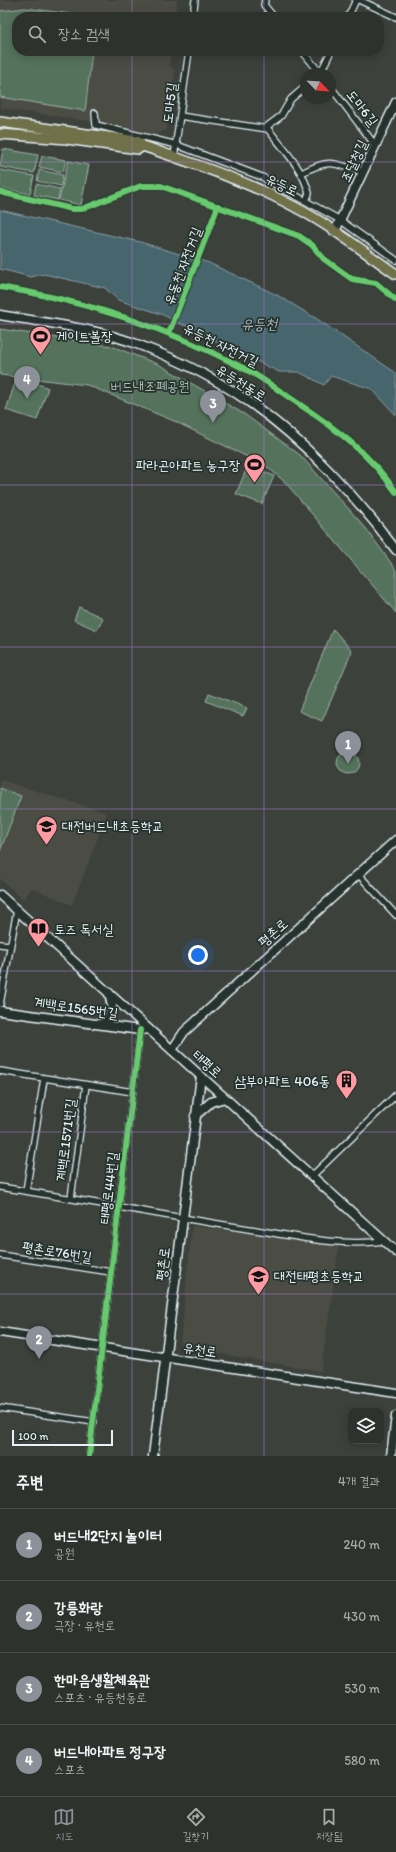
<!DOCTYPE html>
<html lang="ko">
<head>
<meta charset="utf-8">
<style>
	body { margin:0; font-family:Itim,"Poor Story",sans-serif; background:#393e38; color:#f1f3f6 }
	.controls { position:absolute; right:12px; bottom:12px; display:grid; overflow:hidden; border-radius:8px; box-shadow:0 2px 10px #0003 }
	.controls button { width:36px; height:36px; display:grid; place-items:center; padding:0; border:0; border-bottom:1px solid #484d48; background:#2d322c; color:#f1f3f6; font:20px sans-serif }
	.compass { position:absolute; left:300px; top:68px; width:36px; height:36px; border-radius:50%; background:#2d322c; box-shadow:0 2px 10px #0003; rotate:115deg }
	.scale { position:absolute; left:12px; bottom:10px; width:101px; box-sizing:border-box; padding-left:4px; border:2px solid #e8f1f8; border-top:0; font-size:11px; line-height:14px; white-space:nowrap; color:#e8f1f8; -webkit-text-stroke:3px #26332d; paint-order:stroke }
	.you { position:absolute; left:198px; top:955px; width:14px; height:14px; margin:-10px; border:3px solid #fff; border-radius:50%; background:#1a73e8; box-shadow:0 0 0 6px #1a73e833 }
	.badge { display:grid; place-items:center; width:26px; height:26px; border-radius:50%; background:#8c9099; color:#fff; font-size:13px; font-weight:700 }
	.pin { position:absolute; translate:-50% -33px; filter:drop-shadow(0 1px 2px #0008) }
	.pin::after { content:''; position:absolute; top:21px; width:14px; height:12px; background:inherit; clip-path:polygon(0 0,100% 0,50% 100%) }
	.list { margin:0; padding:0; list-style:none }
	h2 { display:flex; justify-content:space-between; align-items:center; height:52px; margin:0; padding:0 16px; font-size:17px }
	h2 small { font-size:13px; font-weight:400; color:#a7aaa9 }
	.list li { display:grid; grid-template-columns:26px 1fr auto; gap:12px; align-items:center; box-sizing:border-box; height:72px; padding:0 16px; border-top:1px solid #484d48 }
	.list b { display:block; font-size:15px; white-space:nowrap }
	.list p { margin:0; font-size:13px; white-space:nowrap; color:#a7aaa9 }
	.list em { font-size:13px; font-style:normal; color:#a7aaa9 }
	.icon { flex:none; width:22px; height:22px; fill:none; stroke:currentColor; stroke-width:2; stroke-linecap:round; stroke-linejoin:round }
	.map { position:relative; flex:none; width:396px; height:1456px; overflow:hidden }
	.search { position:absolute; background:#2d322c; box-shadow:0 2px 10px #0003; left:12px; right:12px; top:12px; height:44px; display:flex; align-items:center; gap:10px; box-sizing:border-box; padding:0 14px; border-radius:16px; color:#a7aaa9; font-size:15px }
	.sheet { height:340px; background:#2d322c }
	nav { display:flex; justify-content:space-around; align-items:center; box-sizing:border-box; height:56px; border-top:1px solid #484d48; background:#2d322c; font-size:11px; color:#a7aaa9 }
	nav a { display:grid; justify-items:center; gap:2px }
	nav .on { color:#8c9099 }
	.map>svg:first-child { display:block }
	.built { fill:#4c4d45 }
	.green { fill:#54735c; stroke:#9eb2aa }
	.water { fill:#47656d; stroke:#879da5 }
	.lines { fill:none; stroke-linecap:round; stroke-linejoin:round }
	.street-casing { stroke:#e8f1f8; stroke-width:8 }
	.secondary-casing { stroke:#e8f1f8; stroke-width:11 }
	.primary-casing { stroke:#e8f1f8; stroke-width:12 }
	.street { stroke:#26332d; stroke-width:5.5 }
	.secondary { stroke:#26332d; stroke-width:8 }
	.primary { stroke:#70704a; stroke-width:9 }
	.cycleway-casing { stroke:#26332d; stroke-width:8 }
	.cycleway { stroke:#67ca6e; stroke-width:6 }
	.grid { fill:none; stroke:#a77bd6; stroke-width:1; stroke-opacity:0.55 }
	.labels { text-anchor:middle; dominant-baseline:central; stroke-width:3.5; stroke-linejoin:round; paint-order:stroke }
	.street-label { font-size:14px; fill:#e8f1f8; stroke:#26332d }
	.poi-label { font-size:14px; fill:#e8f1f8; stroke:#26332d; text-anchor:start }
	.park-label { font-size:14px; fill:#adbfba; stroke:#26332d }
	.water-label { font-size:15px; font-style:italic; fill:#a8b9c0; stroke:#26332d }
</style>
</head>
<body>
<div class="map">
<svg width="396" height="1456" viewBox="0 0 396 1456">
	<rect width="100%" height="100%" fill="#3c423b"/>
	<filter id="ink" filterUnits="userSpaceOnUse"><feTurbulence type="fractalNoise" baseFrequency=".025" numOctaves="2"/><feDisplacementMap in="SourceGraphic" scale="8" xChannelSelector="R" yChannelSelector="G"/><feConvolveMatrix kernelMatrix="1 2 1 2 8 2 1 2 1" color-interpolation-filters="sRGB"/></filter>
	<g filter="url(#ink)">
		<g class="built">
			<polygon points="0,0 177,0 175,17 17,17 17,51 171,51 169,66 175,70 166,130 156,135 116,125 0,108"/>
			<polygon points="0,780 107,813 72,905 32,888 23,899 0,879"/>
			<polygon points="192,1226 339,1245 321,1371 180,1347"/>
		</g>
		<g class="green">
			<polygon points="25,8 96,17 17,17 17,51 92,51 85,111 0,97 0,11"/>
			<polygon points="3,149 38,155 34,173 0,167"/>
			<polygon points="42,156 66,160 63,172 39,167"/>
			<polygon points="68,161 89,165 81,205 59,200"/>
			<polygon points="0,170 34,176 30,194 0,188"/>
			<polygon points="39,170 63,175 61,186 37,181"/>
			<polygon points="36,184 60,189 58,200 34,195"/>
			<polygon points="0,329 111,346 160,365 244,414 300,455 365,527 396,570 396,613 285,482 266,466 174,421 87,385 20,377 48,388 37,420 6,410 17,377 0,375"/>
			<polygon points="248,465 274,476 262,504 236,494"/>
			<polygon points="79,607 103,618 97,630 74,620"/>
			<polygon points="333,629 352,651 322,721 299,711"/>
			<polygon points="209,693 247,708 243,716 206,701"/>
			<circle cx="348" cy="763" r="11"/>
			<polygon points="0,788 21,796 0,851"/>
		</g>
		<polygon class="water" points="0,210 140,242 209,263 277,295 317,319 396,373 396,415 372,389 331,376 324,385 299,372 279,372 161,314 118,300 105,288 44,274 31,277 0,269"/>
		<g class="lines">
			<defs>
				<g id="street">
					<polyline points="265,0 264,5 274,17"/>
					<polyline points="359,0 396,17"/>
					<polyline points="193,17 195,0"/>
					<polyline points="348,17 356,0"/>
					<polyline points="302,51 321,74"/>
					<polyline points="320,74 331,51"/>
					<polyline points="330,86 375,145"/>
					<polyline points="95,113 96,125 177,145 262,177 340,220 396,260"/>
					<path d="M180,116l88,13c16,21 34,38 41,64l-3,8"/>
					<polyline points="265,128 281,116 291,99 306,86"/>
					<polyline points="174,157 189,51"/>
					<path d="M302,173c27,-15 32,-10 61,-1"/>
					<polyline points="358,874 396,915"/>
					<polyline points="0,944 9,945"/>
					<polyline points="0,1004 17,910"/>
					<polyline points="0,1071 133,1092"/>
					<polyline points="312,1176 396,1095"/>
					<path d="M0,1187c83,13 166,29 249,42 45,7 90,18 135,12"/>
					<polyline points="26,1191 44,1079"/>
					<polyline points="71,1198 86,1085"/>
					<polyline points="0,1255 111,1272"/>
					<polyline points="0,1408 94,1422"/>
					<polyline points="89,1456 140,1030"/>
				</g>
				<g id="secondary">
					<polyline points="335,231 396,102"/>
					<path d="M0,315c47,8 97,13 142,31 37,14 74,33 107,56 54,37 108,95 147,148"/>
					<polyline points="0,895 396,1252"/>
					<polyline points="0,1011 140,1030 148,1029"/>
					<polyline points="100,1024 107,1022 112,1006 109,993"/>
					<polyline points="172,1050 184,1032 396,840"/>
					<polyline points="195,1116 211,1102 225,1098"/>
					<polyline points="0,1332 396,1393"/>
					<polyline points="153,1456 201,1076"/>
					<polyline points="391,1456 396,1416"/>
				</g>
				<g id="primary">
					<path d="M0,122l137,19 6,5c51,18 104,35 152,61 36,19 68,44 101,67"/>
					<polyline points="0,134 67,139 138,149 143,146"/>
				</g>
			</defs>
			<use href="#street" class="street-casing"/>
			<use href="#secondary" class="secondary-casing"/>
			<use href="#primary" class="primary-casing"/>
			<use href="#street" class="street"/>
			<use href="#secondary" class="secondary"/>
			<use href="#primary" class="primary"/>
			<defs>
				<g id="cycleway">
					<polyline points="0,192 72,209 82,209 141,186 161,186 299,236 312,245 324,259 352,279 376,283 396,300"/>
					<path d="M0,287c86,14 168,41 245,82 18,9 34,22 51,33 38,25 74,52 100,90"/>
					<polyline points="169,333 218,206"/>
					<polyline points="89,1456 140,1030"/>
				</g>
			</defs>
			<use href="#cycleway" class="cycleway-casing"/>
			<use href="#cycleway" class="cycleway"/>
		</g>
	</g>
	<path class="grid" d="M132,0v17M264,0v17M132,51v1405M264,51v1405M0,162h396M0,324h396M0,485h396M0,647h396M0,809h396M0,971h396M0,1132h396M0,1294h396"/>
	<defs>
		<symbol id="stadium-pin" viewBox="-11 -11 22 30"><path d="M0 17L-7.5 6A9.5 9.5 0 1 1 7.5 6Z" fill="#ff9aa2" stroke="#26332d"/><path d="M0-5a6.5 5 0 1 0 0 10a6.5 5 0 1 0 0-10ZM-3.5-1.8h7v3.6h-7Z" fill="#111"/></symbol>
		<symbol id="school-pin" viewBox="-11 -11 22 30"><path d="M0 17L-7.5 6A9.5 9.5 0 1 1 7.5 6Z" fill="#ff9aa2" stroke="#26332d"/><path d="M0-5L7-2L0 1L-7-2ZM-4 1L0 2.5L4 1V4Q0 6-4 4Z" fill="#111"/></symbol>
		<symbol id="library-pin" viewBox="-11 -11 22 30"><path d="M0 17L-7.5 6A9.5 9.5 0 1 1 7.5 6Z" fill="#ff9aa2" stroke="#26332d"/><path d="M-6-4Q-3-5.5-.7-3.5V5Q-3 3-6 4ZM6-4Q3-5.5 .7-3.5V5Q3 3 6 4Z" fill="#111"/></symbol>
		<symbol id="building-pin" viewBox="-11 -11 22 30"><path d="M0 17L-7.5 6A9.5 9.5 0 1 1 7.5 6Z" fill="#ff9aa2" stroke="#26332d"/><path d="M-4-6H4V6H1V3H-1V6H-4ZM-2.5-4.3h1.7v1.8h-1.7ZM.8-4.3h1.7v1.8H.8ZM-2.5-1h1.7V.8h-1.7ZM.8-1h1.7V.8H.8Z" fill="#111"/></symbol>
	</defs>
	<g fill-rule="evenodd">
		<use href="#stadium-pin" x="28" y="324" width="25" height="34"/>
		<use href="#stadium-pin" x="242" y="452" width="25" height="34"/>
		<use href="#school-pin" x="34" y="814" width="25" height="34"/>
		<use href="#library-pin" x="26" y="916" width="25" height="34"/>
		<use href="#building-pin" x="334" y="1068" width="25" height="34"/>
		<use href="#school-pin" x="246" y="1264" width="25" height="34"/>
	</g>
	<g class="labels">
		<g class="street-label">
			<text transform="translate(170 103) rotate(-83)">도마5길</text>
			<text transform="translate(362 108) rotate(52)">도마6길</text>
			<text transform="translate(354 161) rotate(-65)">조달청길</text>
			<text transform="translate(282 185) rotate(26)">유등로</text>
			<text transform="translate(183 266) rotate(-69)">유동천 자전거길</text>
			<text transform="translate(221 345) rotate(26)">유등천 자전거길</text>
			<text transform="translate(241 383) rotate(33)">유등천동로</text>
			<text transform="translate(273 933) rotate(-42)">평촌로</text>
			<text transform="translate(76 1008) rotate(8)">계백로1565번길</text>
			<text transform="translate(207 1064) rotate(42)">태평로</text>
			<text transform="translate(66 1140) rotate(-83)">계백로1571번길</text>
			<text transform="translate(109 1188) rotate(-83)">태평로44번길</text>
			<text transform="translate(57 1252) rotate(9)">평촌로76번길</text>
			<text transform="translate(163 1264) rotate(-83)">평촌로</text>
			<text transform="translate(200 1350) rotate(9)">유천로</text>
		</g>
		<g class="poi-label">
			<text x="56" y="336">게이트볼장</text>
			<text x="240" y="465" text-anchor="end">파라곤아파트 농구장</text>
			<text x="62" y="826">대전버드내초등학교</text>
			<text x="54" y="929">토즈 독서실</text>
			<text x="330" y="1081" text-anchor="end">삼부아파트 406동</text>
			<text x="274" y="1276">대전태평초등학교</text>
		</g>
		<g class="park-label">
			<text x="150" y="386">버드내조폐공원</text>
		</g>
		<g class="water-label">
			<text x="259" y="324">유등천</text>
		</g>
	</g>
</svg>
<div class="controls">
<button><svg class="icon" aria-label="layers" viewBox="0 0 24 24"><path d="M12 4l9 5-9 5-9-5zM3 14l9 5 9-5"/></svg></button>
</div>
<svg class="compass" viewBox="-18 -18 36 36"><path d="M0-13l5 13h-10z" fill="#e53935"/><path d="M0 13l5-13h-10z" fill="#a7aaa9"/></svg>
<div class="scale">100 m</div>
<div class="you"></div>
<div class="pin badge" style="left:348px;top:764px">1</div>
<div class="pin badge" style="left:39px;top:1359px">2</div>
<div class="pin badge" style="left:213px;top:423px">3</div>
<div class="pin badge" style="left:27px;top:399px">4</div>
<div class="search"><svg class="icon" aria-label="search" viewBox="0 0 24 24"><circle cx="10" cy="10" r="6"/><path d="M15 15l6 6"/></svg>장소 검색</div>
</div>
<section class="sheet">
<h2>주변<small>4개 결과</small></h2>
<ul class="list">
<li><span class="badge">1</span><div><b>버드내2단지 놀이터</b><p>공원</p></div><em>240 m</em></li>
<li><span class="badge">2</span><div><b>강릉화랑</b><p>극장 · 유천로</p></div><em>430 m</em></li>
<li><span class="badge">3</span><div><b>한마음생활체육관</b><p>스포츠 · 유등천동로</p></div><em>530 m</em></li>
<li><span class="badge">4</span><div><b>버드내아파트 정구장</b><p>스포츠</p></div><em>580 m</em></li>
</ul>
</section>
<nav>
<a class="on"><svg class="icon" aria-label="map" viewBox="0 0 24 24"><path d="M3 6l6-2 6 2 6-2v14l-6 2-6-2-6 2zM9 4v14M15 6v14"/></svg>지도</a>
<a><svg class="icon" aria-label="directions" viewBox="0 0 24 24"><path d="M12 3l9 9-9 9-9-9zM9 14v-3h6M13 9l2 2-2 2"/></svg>길찾기</a>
<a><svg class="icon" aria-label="saved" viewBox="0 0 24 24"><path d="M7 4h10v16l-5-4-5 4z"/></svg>저장됨</a>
</nav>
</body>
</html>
